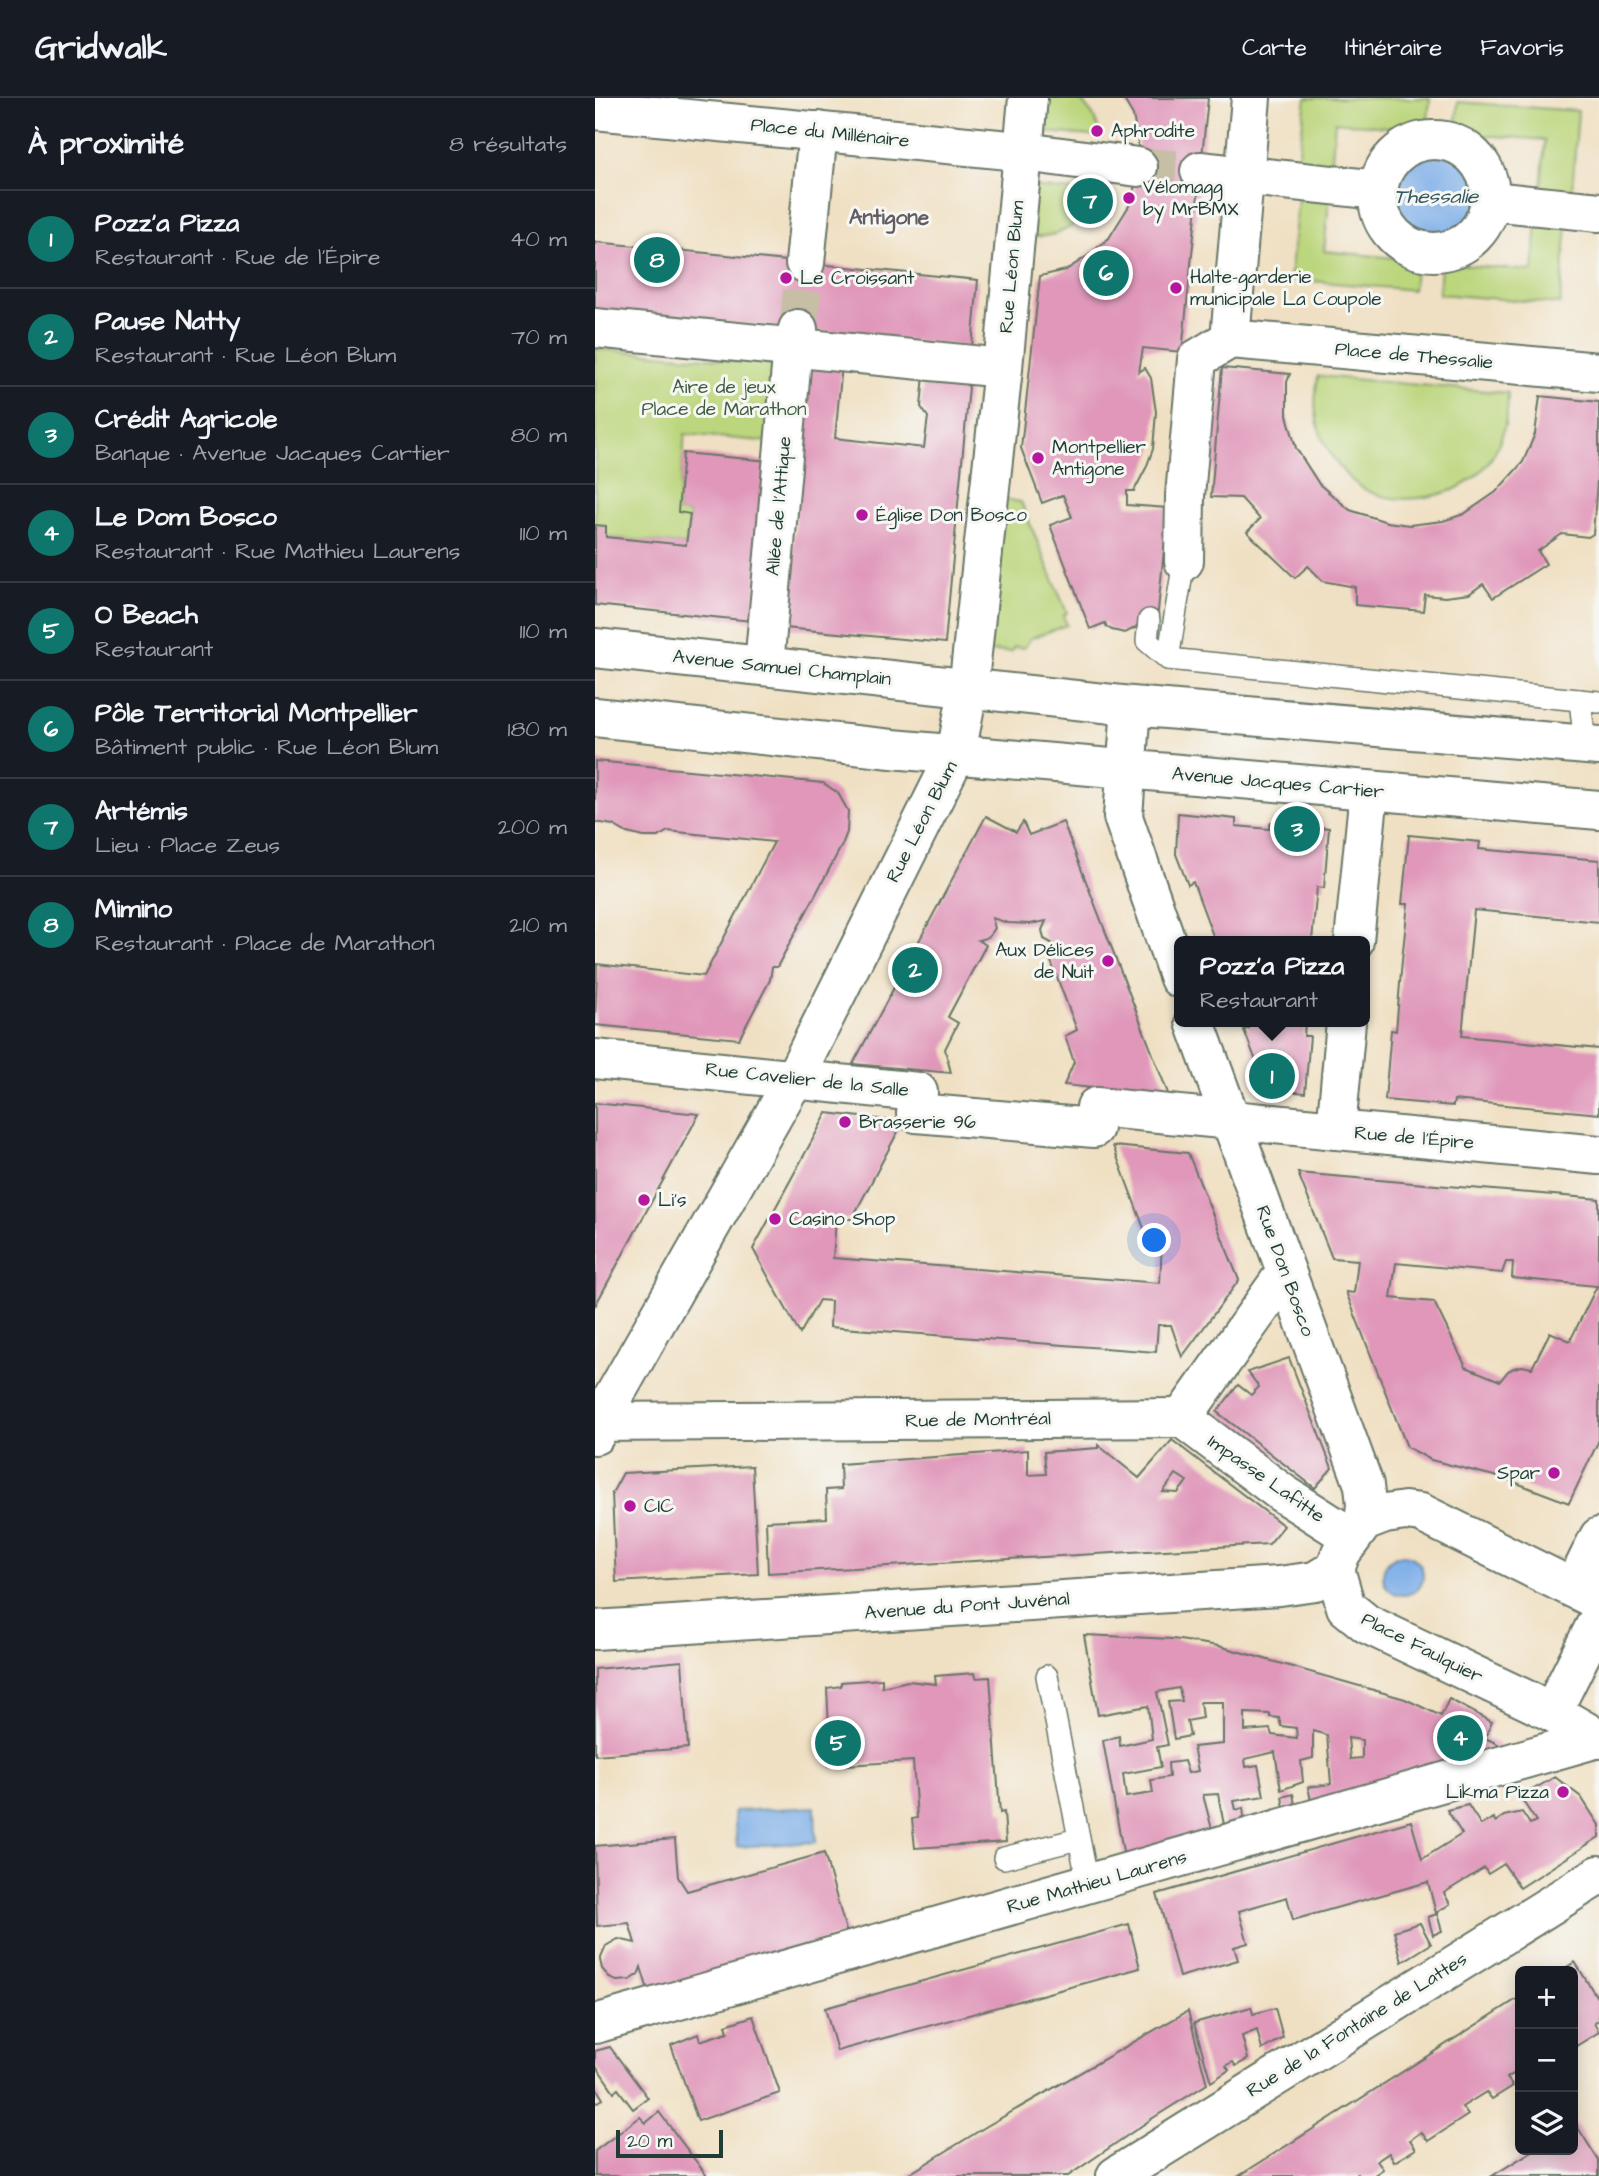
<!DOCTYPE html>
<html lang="fr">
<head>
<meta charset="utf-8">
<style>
	body { margin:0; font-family:"Architects Daughter",sans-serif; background:#242831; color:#f1f3f6 }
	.controls { position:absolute; right:21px; bottom:21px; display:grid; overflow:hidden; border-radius:10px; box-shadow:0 4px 18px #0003 }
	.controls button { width:63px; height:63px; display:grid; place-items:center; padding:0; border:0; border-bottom:2px solid #363941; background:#171b24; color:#f1f3f6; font:35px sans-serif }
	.scale { position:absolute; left:21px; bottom:18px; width:107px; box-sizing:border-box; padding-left:7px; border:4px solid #1f3d34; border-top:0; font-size:19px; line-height:24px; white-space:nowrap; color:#1f3d34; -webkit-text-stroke:5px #f6f6f2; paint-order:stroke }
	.you { position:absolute; left:560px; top:1143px; width:24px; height:24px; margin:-18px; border:5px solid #fff; border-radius:50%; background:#1a73e8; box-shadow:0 0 0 10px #1a73e833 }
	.badge { display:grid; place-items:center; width:46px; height:46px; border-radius:50%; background:#0f766e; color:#fff; font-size:23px; font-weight:700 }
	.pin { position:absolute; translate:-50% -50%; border:4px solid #fff; box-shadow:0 2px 7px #0006 }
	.popup { position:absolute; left:579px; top:838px; width:196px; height:91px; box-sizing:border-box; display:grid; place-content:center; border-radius:10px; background:#171b24; filter:drop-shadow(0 2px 5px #0005); font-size:23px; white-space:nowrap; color:#9ea1a6 }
	.popup b { font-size:26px; color:#f1f3f6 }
	.popup::after { content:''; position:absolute; left:50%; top:100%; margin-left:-14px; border:14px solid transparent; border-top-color:#171b24 }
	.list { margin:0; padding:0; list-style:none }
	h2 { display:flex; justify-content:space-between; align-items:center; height:91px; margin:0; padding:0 28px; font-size:30px }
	h2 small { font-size:23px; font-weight:400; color:#9ea1a6 }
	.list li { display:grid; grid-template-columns:46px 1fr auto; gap:21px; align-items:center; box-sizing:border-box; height:98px; padding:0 28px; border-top:2px solid #363941 }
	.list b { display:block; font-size:26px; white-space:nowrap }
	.list p { margin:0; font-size:23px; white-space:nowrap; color:#9ea1a6 }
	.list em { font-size:23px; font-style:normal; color:#9ea1a6 }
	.icon { flex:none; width:38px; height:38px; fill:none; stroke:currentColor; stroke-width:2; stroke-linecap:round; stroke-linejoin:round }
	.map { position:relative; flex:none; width:1004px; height:2078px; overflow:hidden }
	header { display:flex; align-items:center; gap:42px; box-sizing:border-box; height:98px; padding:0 35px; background:#171b24; border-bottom:2px solid #363941 }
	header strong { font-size:33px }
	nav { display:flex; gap:38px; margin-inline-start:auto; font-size:24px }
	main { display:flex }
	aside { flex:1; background:#171b24 }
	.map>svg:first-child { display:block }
	.green { fill:#bbd67b; stroke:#6d8a58; stroke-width:2 }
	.water { fill:#7daee8; stroke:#4e768e; stroke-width:2 }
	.building { fill:#e097ba; fill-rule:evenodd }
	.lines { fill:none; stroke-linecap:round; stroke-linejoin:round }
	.street-tunnel { stroke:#c6bfa6; stroke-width:38; stroke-dasharray:38 19; stroke-linecap:butt }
	.lane-casing { stroke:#687666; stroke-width:24 }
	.street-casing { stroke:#687666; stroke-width:42 }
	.secondary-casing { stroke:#687666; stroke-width:42 }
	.lane { stroke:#fff; stroke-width:21 }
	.street { stroke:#fff; stroke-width:38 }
	.secondary { stroke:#fff; stroke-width:38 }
	.poi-dot { fill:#b5179e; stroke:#f6f6f2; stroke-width:2.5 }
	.labels { text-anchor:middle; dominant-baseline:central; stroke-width:6; stroke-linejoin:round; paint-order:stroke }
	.poi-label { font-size:19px; fill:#1f3d34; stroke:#f6f6f2; text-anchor:start }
	.street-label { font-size:19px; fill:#1f3d34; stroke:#f6f6f2 }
	.park-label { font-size:19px; fill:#3e5c42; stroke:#f6f6f2 }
	.water-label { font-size:21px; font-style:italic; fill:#365961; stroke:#f6f6f2 }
	.neighbourhood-label { font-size:21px; font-weight:bold; fill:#635c63; stroke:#f6f6f2 }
</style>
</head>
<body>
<header>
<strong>Gridwalk</strong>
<nav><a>Carte</a><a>Itinéraire</a><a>Favoris</a></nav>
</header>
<main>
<aside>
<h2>À proximité<small>8 résultats</small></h2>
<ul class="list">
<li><span class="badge">1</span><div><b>Pozz'a Pizza</b><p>Restaurant · Rue de l'Épire</p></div><em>40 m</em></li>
<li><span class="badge">2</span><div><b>Pause Natty</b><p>Restaurant · Rue Léon Blum</p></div><em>70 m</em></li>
<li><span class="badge">3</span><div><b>Crédit Agricole</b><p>Banque · Avenue Jacques Cartier</p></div><em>80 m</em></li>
<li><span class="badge">4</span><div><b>Le Dom Bosco</b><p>Restaurant · Rue Mathieu Laurens</p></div><em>110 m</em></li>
<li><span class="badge">5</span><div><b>O Beach</b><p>Restaurant</p></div><em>110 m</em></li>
<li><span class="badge">6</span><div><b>Pôle Territorial Montpellier</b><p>Bâtiment public · Rue Léon Blum</p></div><em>180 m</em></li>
<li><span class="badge">7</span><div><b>Artémis</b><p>Lieu · Place Zeus</p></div><em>200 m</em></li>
<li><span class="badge">8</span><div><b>Mimino</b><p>Restaurant · Place de Marathon</p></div><em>210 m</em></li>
</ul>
</aside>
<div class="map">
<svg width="1004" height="2078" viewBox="0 0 1004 2078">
	<rect width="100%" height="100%" fill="#f6f6f2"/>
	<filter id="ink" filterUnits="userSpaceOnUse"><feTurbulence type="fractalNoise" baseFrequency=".0143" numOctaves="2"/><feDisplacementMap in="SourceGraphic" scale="14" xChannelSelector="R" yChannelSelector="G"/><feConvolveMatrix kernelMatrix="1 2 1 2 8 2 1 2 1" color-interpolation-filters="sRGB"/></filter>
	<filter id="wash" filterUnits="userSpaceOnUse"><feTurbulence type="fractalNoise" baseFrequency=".00686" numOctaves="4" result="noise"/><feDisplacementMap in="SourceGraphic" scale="28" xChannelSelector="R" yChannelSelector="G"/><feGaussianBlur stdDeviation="1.57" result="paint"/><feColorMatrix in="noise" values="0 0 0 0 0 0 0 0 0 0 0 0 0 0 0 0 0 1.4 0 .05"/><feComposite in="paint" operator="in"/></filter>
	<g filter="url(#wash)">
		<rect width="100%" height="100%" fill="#f0e0c3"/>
		<g class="green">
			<polygon points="445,0 484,0 498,17 507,39 442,33"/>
			<polygon points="711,0 835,0 832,33 740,24 736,73 702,69"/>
			<polygon points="863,4 983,13 977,95 946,92 950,42 860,35"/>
			<path d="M437,89l65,6c-13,30 -36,46 -69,43z"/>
			<polygon points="703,100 734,103 729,153 821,162 818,192 695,181"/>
			<polygon points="942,123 972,126 965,206 844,196 846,165 938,173"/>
			<polygon points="0,251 183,266 175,344 90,336 83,414 95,416 91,447 11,439 10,428 0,427"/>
			<path d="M723,278l190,17c0,58 -28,99 -89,105 -18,2 -40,0 -57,-10 -23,-15 -44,-48 -46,-75 -2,-12 0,-25 2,-37z"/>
			<polygon points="407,401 426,404 472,515 468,518 472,527 436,540 429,550 419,549 416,554 391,553"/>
		</g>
		<g class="water">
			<circle cx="841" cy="98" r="43"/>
			<circle cx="808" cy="1477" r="20"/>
			<polygon points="220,1709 221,1744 142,1749 139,1713"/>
		</g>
		<g id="blocks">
			<g class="building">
				<polygon points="528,0 613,0 587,254 548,250 544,274 550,270 556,280 561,314 558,351 551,370 539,393 532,393 532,407 573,410 562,523 546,522 540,530 530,535 517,532 512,529 510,525 495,531 455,427 477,419 468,397 447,405 426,350 445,178 471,172 494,157 514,140 537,103 543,69 543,44 538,17"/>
				<polygon points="0,144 383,182 377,249 0,211"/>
				<polygon points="216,262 247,267 240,340 329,350 333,319 326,309 329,277 366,281 374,289 350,545 190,530"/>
				<polygon points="627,270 695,276 692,284 692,317 701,350 724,386 755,412 792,424 814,427 848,423 869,416 901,394 928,364 940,336 945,298 1004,304 1004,357 998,436 993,439 967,436 943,453 951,466 898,500 888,486 874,496 850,499 830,497 828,513 760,507 760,489 728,483 713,468 700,480 652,434 665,421 646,400 616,399"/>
				<polygon points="88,355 174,363 157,523 0,507 0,427 11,428 11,439 91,447 95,416 83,414"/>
				<polygon points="0,663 228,685 243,695 253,713 252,734 247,747 182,869 177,869 175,882 144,941 0,927 2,866 109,878 179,744 73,733 63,739 49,739 32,735 18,727 0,724"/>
				<polygon points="583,715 641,721 641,728 674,731 676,724 734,730 729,790 722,789 717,843 620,843 598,784 593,787 581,756"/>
				<polygon points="391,718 421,734 428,724 434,737 468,724 574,998 469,987 479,964 470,938 482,932 452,853 462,848 449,841 447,832 451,823 435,826 413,825 397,820 400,830 394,839 383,842 391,847 353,919 363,925 350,951 356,975 258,966"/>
				<polygon points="814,737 885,744 884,751 1004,762 1004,824 879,812 867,938 1004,951 1004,1016 859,1002 858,1008 790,1002 796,932 801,933 807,862 813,806 807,806"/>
				<polygon points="651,924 710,924 709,938 715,938 710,995 672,991 649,932 654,930"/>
				<polygon points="0,1005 104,1016 0,1208"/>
				<polygon points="232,1015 308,1024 257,1121 241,1121 238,1160 565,1185 567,1144 553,1141 518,1048 593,1055 644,1182 587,1259 576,1227 563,1227 561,1254 235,1229 236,1203 224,1202 205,1236 158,1151"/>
				<path d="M703,1075l301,26v241l-30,63 -63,-24 -75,-19 -24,-13 -61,-155 8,1 4,-33 -26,-2zM911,1164h7l-1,16 85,8 -27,55 -20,-9 -18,36 -10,-2 -8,2 -6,3 -8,10 -34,-14 -32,-65 -43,-4 5,-35 106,10z"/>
				<polygon points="694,1260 737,1370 720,1390 622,1314 643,1287 656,1297 664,1289 653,1274"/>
				<path d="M577,1342l112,86 -15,18 -501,29 -2,-52 61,-3 -1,-28 15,-1 -1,-25 188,-14v25l18,-1 -2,-22 54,-4v-3l41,33zM581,1376l11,7 -9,12 -15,-1z"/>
				<polygon points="157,1368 163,1476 21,1484 17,1395 28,1375"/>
				<path d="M489,1537l89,4 46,7 186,53 36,17 8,-17 43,23 -7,16 13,6 1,8 -187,53 -4,-18 23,-3 -4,-49 -14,-4v27l-12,3 2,21 -22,8 -6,-38 -30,7 1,8 12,-2 6,31 -30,5 2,9 7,-2 2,16 -20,6 -7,-36 -15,1 10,38 -89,24 -21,-116 16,-5 1,10 32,-7 -4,-33 -50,9zM584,1590l3,13 -14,1 6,37 16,-3 -3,-15 15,-3 -2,-16h23v42l-30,3 5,24 -10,2 -4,-12 -16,2 1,14 -18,3 2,13 -27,4 -3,-23 38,-7 -4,-20 11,-2 -11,-53zM650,1615l25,1v3l9,1 2,8 15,2 1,10 -25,-3 -2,-6 -25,2zM753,1640l14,2v18l-12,1z"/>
				<polygon points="87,1563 93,1650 0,1657 0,1571"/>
				<polygon points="380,1575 381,1580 395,1579 405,1715 409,1714 411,1744 320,1750 317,1721 322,1720 318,1663 233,1668 230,1630 234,1629 232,1590 246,1588 246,1584 287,1581 287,1589 313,1583 341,1586 340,1578"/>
				<polygon points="960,1679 986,1699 1004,1727 1004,1739 925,1790 909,1766 893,1776 889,1770 849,1795 855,1806 841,1815 833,1784 698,1822 692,1799 644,1813 653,1845 639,1849 643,1862 584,1879 562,1796 816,1723 827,1761 867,1736 852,1712 873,1707 886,1727 899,1720 900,1724 909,1718 927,1714 935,1726 941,1723 925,1699"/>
				<polygon points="698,1696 701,1711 690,1714 687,1699"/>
				<polygon points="80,1741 83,1779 92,1793 229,1755 252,1836 53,1892 46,1869 43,1877 35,1882 22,1883 16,1881 7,1871 5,1862 11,1848 23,1841 40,1845 34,1825 2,1828 0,1748"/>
				<polygon points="842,1816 847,1833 838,1837 833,1819"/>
				<polygon points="825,1825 836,1846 807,1864 799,1833"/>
				<polygon points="534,1826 545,1870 242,1953 230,1910"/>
				<polygon points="980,1864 1001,1898 1004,1892 1004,1922 999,1925 1004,1934 978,1950 978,1873 965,1873"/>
				<polygon points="925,1899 925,1976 923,1973 912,1980 918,1988 897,2001 891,1994 867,2009 873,2017 833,2043 826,2034 815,2042 821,2051 799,2064 794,2055 782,2063 788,2071 778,2078 763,2078 762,2076 758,2078 644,2078"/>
				<polygon points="656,1909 658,1916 680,1910 688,1939 667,1952 662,1932 647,1938 653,1961 641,1968 638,1964 631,1968 634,1972 616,1984 599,1925"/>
				<polygon points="593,1913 612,1986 558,2020 473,2078 311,2078 392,2028"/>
				<polygon points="158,1918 185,1995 103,2023 76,1947 103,1936 105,1943 117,1939 133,1934 131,1927"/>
				<polygon points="15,1949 53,2000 38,2011 23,1991 19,1994 0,1966 0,1953"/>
				<polygon points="0,1988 8,2001 0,2006"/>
				<polygon points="64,2014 112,2078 0,2078 0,2053 45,2019 51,2025"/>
				<polygon points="980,2025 1004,2063 1004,2078 897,2078 939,2052 978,2052 978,2027"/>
			</g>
		</g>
	</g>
	<g filter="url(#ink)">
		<use href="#blocks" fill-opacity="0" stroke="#687666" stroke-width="2"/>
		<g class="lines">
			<g class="street-tunnel">
				<polyline points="543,69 605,73"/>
				<polyline points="203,231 210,165"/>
			</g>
			<defs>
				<g id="lane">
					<polyline points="554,522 552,543 573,561 1004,604"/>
					<polyline points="573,561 589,463"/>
					<polyline points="985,602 990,647"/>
					<polyline points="452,1578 493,1786"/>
					<polyline points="409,1760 483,1741"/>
				</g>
				<g id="street">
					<polyline points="656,0 635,241 1004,274"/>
					<polyline points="0,12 414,52 543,69"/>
					<circle cx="839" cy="98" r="56"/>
					<polyline points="605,73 784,92"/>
					<polyline points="896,103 1004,114"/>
					<polyline points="210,165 223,33"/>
					<polyline points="0,230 408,270"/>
					<polyline points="589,463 590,398 602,261 635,241"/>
					<polyline points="169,567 198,248 203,231"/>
					<polyline points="373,592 408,270 433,0"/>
					<polyline points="759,843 774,693"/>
					<polyline points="0,961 323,994 321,1015 499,1030 501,1009 1004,1057"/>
					<polyline points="741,1032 751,924"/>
					<polyline points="587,1320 687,1395 756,1439"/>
					<polyline points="587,1320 691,1174"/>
					<polyline points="0,1324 587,1320"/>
					<polyline points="979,1490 1004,1439"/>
					<polyline points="0,1532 684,1488 720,1483 740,1471"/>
					<polyline points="957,1614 1004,1520"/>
					<polyline points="0,1926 1003,1640"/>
					<polyline points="521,2078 1004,1777"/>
				</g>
				<g id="secondary">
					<polyline points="0,550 536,608 1004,648"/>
					<polyline points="536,608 528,719 584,880"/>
					<polyline points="0,619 297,651 1004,712"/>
					<polyline points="600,924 769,1387 771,1407 769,1424"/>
					<polyline points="0,1337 18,1300 199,981 361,656 373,592"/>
					<polyline points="1004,1503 826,1415 810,1413 790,1416 769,1424 746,1455 740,1471 751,1509 772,1526 957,1614 1004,1641"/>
				</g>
			</defs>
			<use href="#lane" class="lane-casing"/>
			<use href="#street" class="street-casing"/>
			<use href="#secondary" class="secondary-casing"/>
			<use href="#lane" class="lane"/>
			<use href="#street" class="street"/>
			<use href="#secondary" class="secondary"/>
		</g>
	</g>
	<g class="poi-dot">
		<circle cx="502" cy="33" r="7"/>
		<circle cx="534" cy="100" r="7"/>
		<circle cx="191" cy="180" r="7"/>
		<circle cx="581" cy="190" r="7"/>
		<circle cx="443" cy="360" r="7"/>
		<circle cx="267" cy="417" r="7"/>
		<circle cx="513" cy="863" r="7"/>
		<circle cx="250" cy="1024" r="7"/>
		<circle cx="49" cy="1102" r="7"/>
		<circle cx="180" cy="1121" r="7"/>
		<circle cx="959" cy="1375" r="7"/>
		<circle cx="35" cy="1408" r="7"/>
		<circle cx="968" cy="1694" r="7"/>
	</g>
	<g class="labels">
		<g class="poi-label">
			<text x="516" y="33">Aphrodite</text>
			<text x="548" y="89">Vélomagg<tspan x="548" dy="22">by MrBMX</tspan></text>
			<text x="595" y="179">Halte-garderie<tspan x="595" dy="22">municipale La Coupole</tspan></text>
			<text x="205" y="180">Le Croissant</text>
			<text x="457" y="349">Montpellier<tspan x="457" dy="22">Antigone</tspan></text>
			<text x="281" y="417">Église Don Bosco</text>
			<text x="499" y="852" text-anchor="end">Aux Délices<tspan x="499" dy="22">de Nuit</tspan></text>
			<text x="264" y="1024">Brasserie 96</text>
			<text x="63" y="1102">Li's</text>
			<text x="194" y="1121">Casino Shop</text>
			<text x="945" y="1375" text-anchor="end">Spar</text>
			<text x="49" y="1408">CIC</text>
			<text x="954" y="1694" text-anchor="end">Likma Pizza</text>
		</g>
		<g class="street-label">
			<text transform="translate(235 35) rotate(6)">Place du Millénaire</text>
			<text transform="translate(417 169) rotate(-85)">Rue Léon Blum</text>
			<text transform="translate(819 258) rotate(5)">Place de Thessalie</text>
			<text transform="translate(184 408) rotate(-85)">Allée de l'Attique</text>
			<text transform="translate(187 570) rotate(6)">Avenue Samuel Champlain</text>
			<text transform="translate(683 685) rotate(5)">Avenue Jacques Cartier</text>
			<text transform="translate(327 724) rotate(-63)">Rue Léon Blum</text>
			<text transform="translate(212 982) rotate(6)">Rue Cavelier de la Salle</text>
			<text transform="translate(819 1040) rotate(5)">Rue de l'Épire</text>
			<text transform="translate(690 1173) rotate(70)">Rue Don Bosco</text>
			<text transform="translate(383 1322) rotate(-1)">Rue de Montréal</text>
			<text transform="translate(671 1381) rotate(35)">Impasse Lafitte</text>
			<text transform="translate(372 1508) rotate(-4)">Avenue du Pont Juvénal</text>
			<text transform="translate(827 1550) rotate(27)">Place Faulquier</text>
			<text transform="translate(502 1784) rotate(-16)">Rue Mathieu Laurens</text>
			<text transform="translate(762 1927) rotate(-32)">Rue de la Fontaine de Lattes</text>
		</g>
		<g class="park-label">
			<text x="129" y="289">Aire de jeux<tspan x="129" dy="22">Place de Marathon</tspan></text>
		</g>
		<g class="water-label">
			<text x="841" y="98">Thessalie</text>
		</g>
		<g class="neighbourhood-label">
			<text x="294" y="119">Antigone</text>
		</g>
	</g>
</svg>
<div class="controls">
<button>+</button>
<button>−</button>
<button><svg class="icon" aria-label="layers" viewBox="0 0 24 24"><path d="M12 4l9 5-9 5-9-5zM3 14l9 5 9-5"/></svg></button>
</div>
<div class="scale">20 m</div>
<div class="you"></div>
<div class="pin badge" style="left:677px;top:978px">1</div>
<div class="popup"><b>Pozz'a Pizza</b>Restaurant</div>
<div class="pin badge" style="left:320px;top:872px">2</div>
<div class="pin badge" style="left:702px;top:731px">3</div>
<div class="pin badge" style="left:865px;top:1640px">4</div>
<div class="pin badge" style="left:243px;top:1645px">5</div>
<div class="pin badge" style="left:511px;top:175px">6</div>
<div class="pin badge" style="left:495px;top:103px">7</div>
<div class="pin badge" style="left:62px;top:162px">8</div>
</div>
</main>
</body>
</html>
